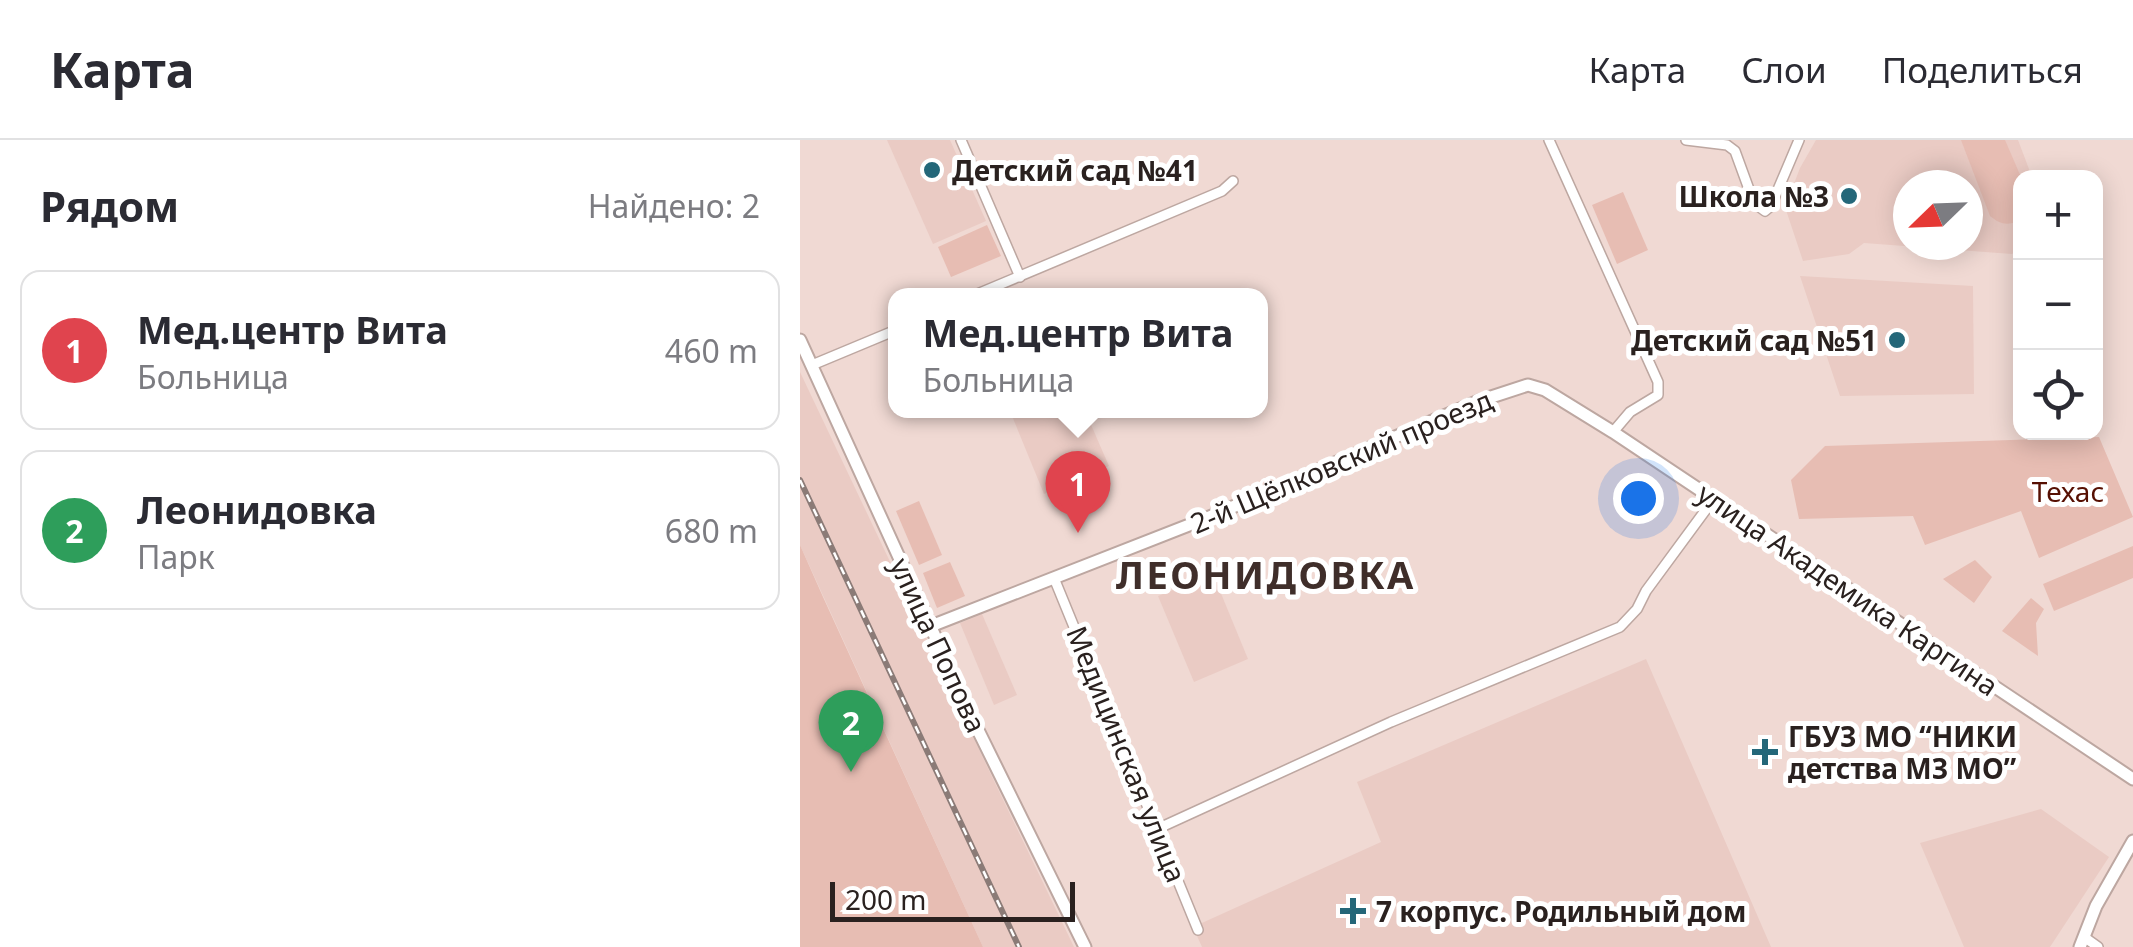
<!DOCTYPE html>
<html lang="ru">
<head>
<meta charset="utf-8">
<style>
	body { margin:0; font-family:"Noto Sans",sans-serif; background:#f7f7f7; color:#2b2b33 }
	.controls { position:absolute; right:30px; top:30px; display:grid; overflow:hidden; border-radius:20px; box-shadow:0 5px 25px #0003 }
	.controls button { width:90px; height:90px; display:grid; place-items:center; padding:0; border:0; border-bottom:2px solid #e1e1e2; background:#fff; color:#2b2b33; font:50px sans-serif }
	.compass { position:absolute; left:1093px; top:30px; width:90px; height:90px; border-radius:50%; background:#fff; box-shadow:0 5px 25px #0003; rotate:247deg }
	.scale { position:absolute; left:30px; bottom:25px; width:245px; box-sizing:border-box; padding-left:10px; border:5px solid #2a211f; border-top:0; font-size:28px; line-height:35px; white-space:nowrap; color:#2a211f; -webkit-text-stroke:8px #fff; paint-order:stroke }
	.you { position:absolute; left:838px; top:358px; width:35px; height:35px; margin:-25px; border:8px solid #fff; border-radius:50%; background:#1a73e8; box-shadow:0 0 0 15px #1a73e833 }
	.badge { display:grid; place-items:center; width:65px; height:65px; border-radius:50%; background:#246779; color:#fff; font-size:32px; font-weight:700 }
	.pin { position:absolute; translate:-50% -82px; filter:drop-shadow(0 2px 5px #0008) }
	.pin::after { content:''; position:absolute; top:52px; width:35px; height:30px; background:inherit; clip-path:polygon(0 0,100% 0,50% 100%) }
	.popup { position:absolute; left:88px; top:148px; width:380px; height:130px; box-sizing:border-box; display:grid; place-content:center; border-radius:20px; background:#fff; filter:drop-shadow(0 2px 8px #0005); font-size:32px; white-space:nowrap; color:#7c7c81 }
	.popup b { font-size:38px; color:#2b2b33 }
	.popup::after { content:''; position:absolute; left:50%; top:100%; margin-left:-20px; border:20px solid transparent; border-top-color:#fff }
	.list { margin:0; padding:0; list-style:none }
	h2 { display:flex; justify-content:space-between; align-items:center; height:130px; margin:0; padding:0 40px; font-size:42px }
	h2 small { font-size:32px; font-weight:400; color:#7c7c81 }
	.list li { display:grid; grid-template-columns:65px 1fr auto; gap:30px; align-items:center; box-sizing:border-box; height:160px; margin:0 20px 20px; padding:0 20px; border:2px solid #e1e1e2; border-radius:20px }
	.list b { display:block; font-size:38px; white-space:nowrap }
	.list p { margin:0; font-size:32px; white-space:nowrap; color:#7c7c81 }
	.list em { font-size:32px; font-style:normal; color:#7c7c81 }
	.icon { flex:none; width:55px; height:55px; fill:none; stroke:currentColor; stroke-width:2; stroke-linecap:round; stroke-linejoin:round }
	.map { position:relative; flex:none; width:1333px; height:807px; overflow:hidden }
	header { display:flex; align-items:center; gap:60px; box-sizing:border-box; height:140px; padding:0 50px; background:#fff; border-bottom:2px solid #e1e1e2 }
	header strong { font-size:48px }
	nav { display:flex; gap:55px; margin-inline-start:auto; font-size:35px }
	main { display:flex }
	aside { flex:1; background:#fff }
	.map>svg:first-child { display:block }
	.built { fill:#eacbc4; fill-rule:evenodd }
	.green { fill:#e7bdb3 }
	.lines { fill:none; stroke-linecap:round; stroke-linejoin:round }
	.minor-casing { stroke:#bda7a1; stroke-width:12 }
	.tertiary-casing { stroke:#bda7a1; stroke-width:15 }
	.minor { stroke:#fff; stroke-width:9 }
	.tertiary { stroke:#fff; stroke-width:11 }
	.rail-casing { stroke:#8b7b77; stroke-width:6 }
	.rail { stroke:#fff; stroke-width:2.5; stroke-dasharray:8; stroke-linecap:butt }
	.poi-dot { fill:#246779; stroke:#fff; stroke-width:4 }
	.labels { text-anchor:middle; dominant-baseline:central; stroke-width:10; stroke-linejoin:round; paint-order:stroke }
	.poi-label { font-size:28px; font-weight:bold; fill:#2a211f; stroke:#fff; text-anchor:start }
	.street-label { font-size:28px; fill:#2a211f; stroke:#fff }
	.park-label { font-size:28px; fill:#560f02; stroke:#fff }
	.district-label { font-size:38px; font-weight:bold; letter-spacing:2.5px; fill:#3f2e2a; stroke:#fff }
</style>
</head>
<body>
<header>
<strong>Карта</strong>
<nav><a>Карта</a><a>Слои</a><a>Поделиться</a></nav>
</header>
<main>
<aside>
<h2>Рядом<small>Найдено: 2</small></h2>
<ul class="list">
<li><span class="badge" style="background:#e0444e">1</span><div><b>Мед.центр Вита</b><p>Больница</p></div><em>460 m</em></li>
<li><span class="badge" style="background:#2e9e5b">2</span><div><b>Леонидовка</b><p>Парк</p></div><em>680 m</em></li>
</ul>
</aside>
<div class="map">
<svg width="1333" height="807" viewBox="0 0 1333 807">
	<rect width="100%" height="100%" fill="#f0d9d3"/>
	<g class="built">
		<polygon points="87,0 150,0 186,81 133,104"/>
		<path d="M1016,0h202l14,37 -12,1v70l-8,6 -148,-11 -15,11 -46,7 -18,-54 15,-39zM1108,45h60v60h-60z"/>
		<polygon points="1000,136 1173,146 1174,254 1040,256"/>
		<polygon points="0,232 195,643 274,807 183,807 0,405"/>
		<polygon points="210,271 285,271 309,326 244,354"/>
		<polygon points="413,434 448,519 394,542 358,456"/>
		<polygon points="182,474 217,555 194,565 160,483"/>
		<polygon points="846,519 971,807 402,807 393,787 581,702 557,642"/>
		<polygon points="1241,669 1309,717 1250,807 1164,807 1120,703"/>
	</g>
	<g class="green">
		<path d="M1161,0h44l16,37 -2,44c-13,5 -19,3 -29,-5z"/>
		<polygon points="823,52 848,110 817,124 792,65"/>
		<polygon points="187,85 201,116 151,137 138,107"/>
		<polygon points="1299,297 1333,377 1239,418 1221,371 1125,405 1113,376 999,379 991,340 1025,306"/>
		<polygon points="119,361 142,415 119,425 96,371"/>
		<polygon points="0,405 23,457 183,807 0,807"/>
		<polygon points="1333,406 1333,438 1254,471 1243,444"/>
		<polygon points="1175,420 1192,437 1174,463 1143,439"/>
		<polygon points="150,422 165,456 137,468 123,433"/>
		<polygon points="1231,458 1244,469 1236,483 1238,516 1202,491"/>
	</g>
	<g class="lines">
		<defs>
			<g id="minor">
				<polyline points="161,0 220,137"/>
				<polyline points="749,0 858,242 858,255 830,272 813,292"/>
				<polyline points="886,0 927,5 935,11 954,63 965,71 971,66 999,0"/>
				<polyline points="175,155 422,51 433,41"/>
				<polyline points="12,225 96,190"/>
				<polyline points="254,438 398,790"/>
				<polyline points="357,689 591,582 820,487 837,469 846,451 913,360"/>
				<polyline points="1284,797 1298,807"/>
			</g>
			<g id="tertiary">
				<polyline points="0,200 175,584 285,807"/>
				<polyline points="131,486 407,378 679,261 728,245 745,250 813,292 1333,639"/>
				<polyline points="1280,807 1296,766 1333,701"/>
			</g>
		</defs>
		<use href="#minor" class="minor-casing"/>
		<use href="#tertiary" class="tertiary-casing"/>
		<use href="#minor" class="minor"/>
		<use href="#tertiary" class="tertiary"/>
		<defs>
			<polyline id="rail" points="0,340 219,807"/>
		</defs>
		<use href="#rail" class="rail-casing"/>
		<use href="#rail" class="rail"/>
	</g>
	<g class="poi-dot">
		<circle cx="132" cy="30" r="10"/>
		<circle cx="1049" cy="56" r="10"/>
		<circle cx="1097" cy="200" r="10"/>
		<path d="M960 597h10v10h10v10h-10v10h-10v-10h-10v-10h10z"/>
		<path d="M548 756h10v10h10v10h-10v10h-10v-10h-10v-10h10z"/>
	</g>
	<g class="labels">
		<g class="poi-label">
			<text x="152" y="30">Детский сад №41</text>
			<text x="1029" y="56" text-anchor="end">Школа №3</text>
			<text x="1077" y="200" text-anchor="end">Детский сад №51</text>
			<text x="988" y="596">ГБУЗ МО “НИКИ<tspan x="988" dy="32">детства МЗ МО”</tspan></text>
			<text x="576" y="771">7 корпус. Родильный дом</text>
		</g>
		<g class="street-label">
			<text transform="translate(541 321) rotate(-23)">2-й Щёлковский проезд</text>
			<text transform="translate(1048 449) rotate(34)">улица Академика Каргина</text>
			<text transform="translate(139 505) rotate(65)">улица Попова</text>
			<text transform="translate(327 614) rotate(68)">Медицинская улица</text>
		</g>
		<g class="park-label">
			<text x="1268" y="351">Техас</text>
		</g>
		<g class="district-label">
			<text x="466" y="434">ЛЕОНИДОВКА</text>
		</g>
	</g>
</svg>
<div class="controls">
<button>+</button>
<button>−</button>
<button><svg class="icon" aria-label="locate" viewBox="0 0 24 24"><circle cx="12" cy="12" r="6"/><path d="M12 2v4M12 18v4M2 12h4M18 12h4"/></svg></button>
</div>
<svg class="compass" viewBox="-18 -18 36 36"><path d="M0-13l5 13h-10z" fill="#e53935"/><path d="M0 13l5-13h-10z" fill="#7c7c81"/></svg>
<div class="scale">200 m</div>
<div class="you"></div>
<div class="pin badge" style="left:278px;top:393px;background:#e0444e">1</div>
<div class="popup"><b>Мед.центр Вита</b>Больница</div>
<div class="pin badge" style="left:51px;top:632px;background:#2e9e5b">2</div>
</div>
</main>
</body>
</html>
